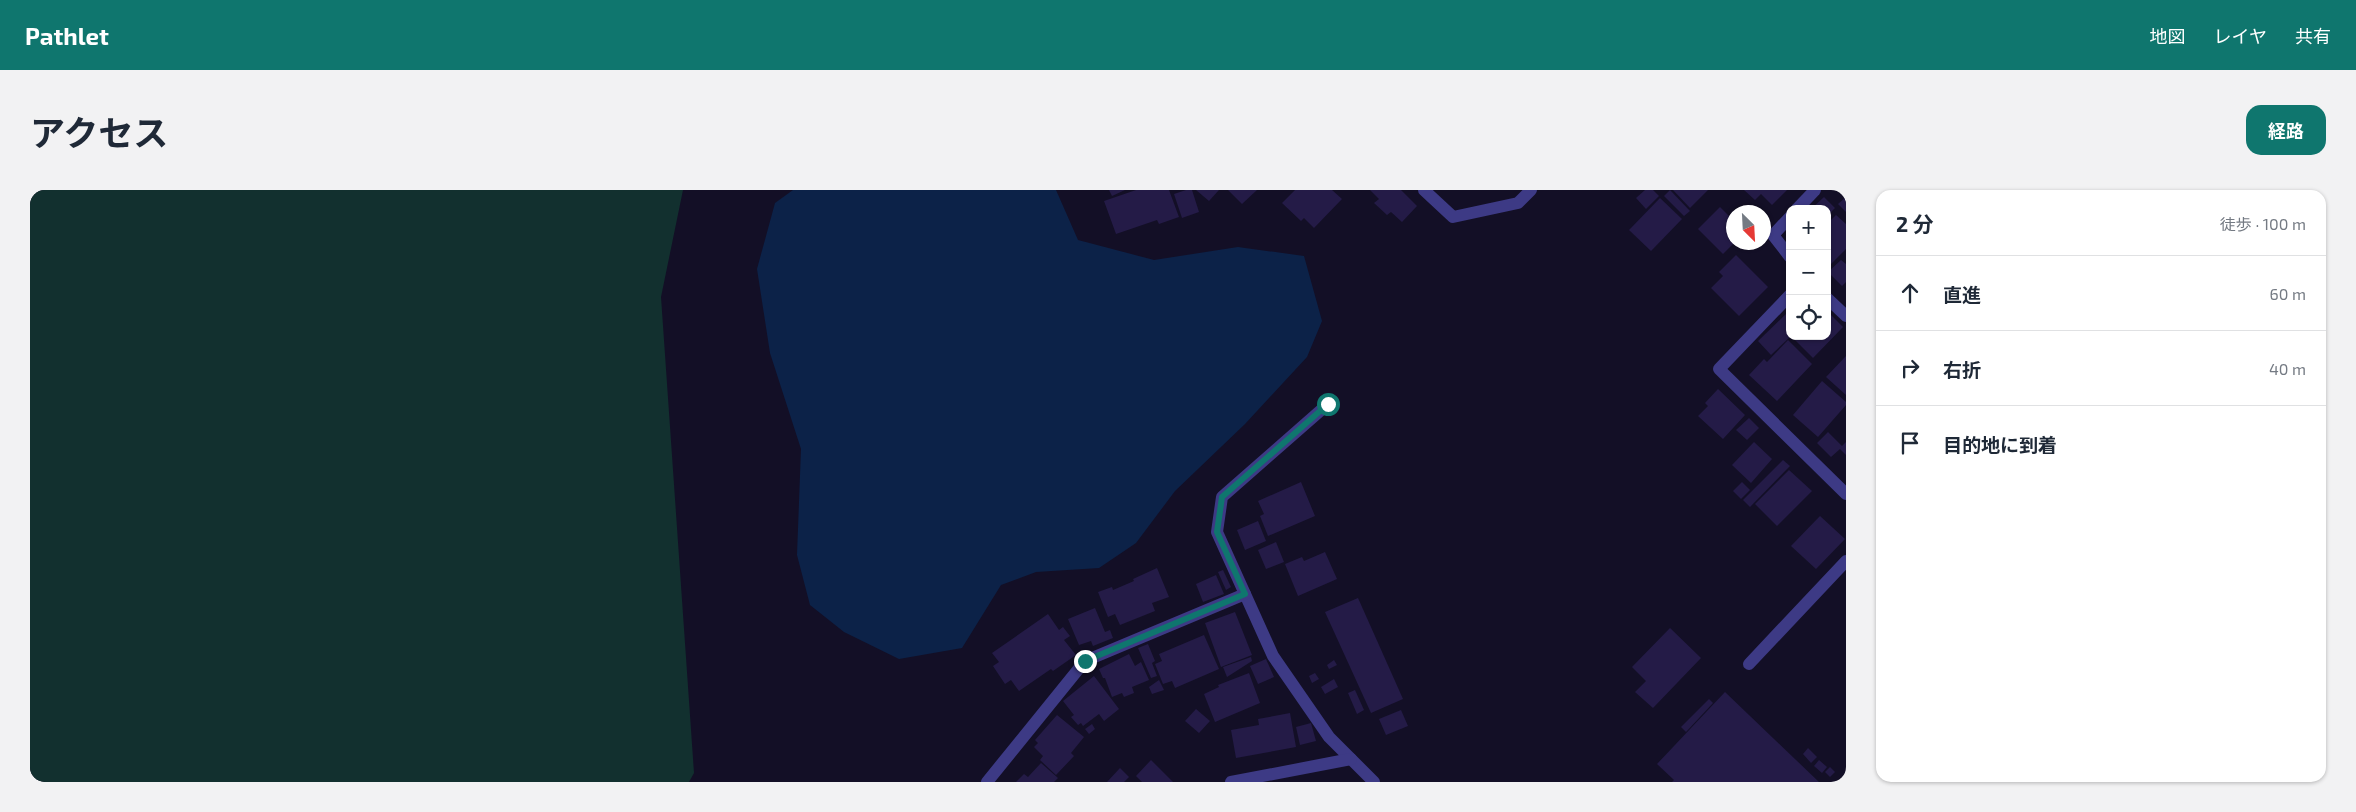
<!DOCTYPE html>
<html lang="ja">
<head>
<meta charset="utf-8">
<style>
	body { margin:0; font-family:"Exo 2","Noto Sans JP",sans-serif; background:#f2f2f3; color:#1f2937 }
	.controls { position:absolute; right:15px; top:15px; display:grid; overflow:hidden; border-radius:10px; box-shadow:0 1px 4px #0004 }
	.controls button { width:45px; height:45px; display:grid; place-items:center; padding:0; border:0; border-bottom:1px solid #e0e1e3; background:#fff; color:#1f2937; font:25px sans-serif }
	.compass { position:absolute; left:1696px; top:15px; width:45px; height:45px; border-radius:50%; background:#fff; box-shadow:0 1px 4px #0004; rotate:156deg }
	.stop { position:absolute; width:15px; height:15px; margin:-11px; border:4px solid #0f766e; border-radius:50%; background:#fff }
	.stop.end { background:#0f766e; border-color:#fff; box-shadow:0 1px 5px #0008 }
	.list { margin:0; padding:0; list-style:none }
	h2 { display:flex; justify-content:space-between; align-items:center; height:65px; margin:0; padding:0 20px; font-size:21px }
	h2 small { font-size:16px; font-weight:400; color:#747a83 }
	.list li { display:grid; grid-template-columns:32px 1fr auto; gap:15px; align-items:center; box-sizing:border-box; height:75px; padding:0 20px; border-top:1px solid #e0e1e3 }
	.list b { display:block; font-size:19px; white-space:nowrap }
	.list em { font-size:16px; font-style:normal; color:#747a83 }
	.icon { flex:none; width:28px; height:28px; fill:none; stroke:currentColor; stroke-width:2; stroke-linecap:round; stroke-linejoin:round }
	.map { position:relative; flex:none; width:1816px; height:592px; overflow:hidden; border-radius:15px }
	header { display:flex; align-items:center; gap:30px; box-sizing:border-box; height:70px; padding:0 25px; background:#0f766e; color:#fff }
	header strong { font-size:24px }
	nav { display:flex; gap:28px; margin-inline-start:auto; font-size:18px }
	.intro { display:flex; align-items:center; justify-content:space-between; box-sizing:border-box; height:120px; padding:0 30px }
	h1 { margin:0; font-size:35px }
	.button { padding:12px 22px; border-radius:15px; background:#0f766e; color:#fff; font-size:18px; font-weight:700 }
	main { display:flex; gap:30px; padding:0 30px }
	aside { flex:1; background:#fff; border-radius:15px; box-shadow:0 1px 4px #0004 }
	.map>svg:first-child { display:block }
	.green { fill:#12302f }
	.water { fill:#0c2248 }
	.building { fill:#241b47 }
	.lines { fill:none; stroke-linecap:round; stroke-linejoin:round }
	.minor { stroke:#3d3a85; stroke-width:12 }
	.route { stroke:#0f766e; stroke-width:6 }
</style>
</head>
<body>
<header>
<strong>Pathlet</strong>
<nav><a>地図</a><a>レイヤ</a><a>共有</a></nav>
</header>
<div class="intro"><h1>アクセス</h1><a class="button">経路</a></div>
<main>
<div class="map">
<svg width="1816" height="592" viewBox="0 0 1816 592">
	<rect width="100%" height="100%" fill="#130f26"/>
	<polygon class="green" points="0,0 653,0 631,107 664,583 659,592 0,592"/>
	<polygon class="water" points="763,0 1026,0 1048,50 1124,70 1208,57 1274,66 1292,131 1277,167 1215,234 1145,301 1106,353 1069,378 1006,382 971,395 932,458 869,469 814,442 780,415 767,365 771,259 740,163 727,79 745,13"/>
	<g class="building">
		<polygon points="1079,0 1095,0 1082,6"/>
		<polygon points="1106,0 1139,0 1149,27 1129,34 1127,30 1086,44 1074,11"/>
		<polygon points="1156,0 1162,0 1169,22 1152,28 1144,4"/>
		<polygon points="1166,0 1189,0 1179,11"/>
		<polygon points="1198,0 1227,0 1212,14"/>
		<polygon points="1265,0 1302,0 1312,9 1284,38 1274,28 1271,31 1252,13"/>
		<polygon points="1340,0 1371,0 1387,16 1372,32 1361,22 1357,25 1344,13 1349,9"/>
		<polygon points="1615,0 1623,0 1629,6 1616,19 1606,8"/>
		<polygon points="1640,0 1660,21 1654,26 1634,6"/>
		<polygon points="1643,0 1678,0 1660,18"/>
		<polygon points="1714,0 1757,0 1742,15 1731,4 1725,10"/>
		<polygon points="1794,7 1805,18 1797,26 1797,19 1781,19"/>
		<polygon points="1816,7 1816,22 1808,14"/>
		<polygon points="1630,8 1652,29 1621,61 1599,40"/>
		<polygon points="1690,17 1704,31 1704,53 1693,64 1668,39"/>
		<polygon points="1806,25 1816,34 1816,59 1797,78 1797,34"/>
		<polygon points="1706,65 1738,97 1709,126 1681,98 1693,86 1689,82"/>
		<polygon points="1811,70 1816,74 1816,92 1812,96 1798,82"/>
		<polygon points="1797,121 1813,137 1783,168 1762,147 1797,146"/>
		<polygon points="1758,122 1760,147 1741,165 1728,151"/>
		<polygon points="1758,150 1782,174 1747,211 1719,185 1734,169 1737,172"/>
		<polygon points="1816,166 1816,205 1796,187"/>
		<polygon points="1792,191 1816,212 1816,215 1788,247 1763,225"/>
		<polygon points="1688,199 1715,225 1693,249 1668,226 1678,216 1675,213"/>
		<polygon points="1719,228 1729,238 1717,250 1706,240"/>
		<polygon points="1798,242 1812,256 1816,252 1816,265 1810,259 1801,267 1787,253"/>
		<polygon points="1724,252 1742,269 1721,293 1702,275"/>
		<polygon points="1753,270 1760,276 1720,317 1713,310"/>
		<polygon points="1759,280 1782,301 1747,336 1725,314"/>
		<polygon points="1271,292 1285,326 1238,346 1230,326 1234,324 1228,311"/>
		<polygon points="1712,292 1720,300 1711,309 1703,301"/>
		<polygon points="1790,326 1815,349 1786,379 1761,356"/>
		<polygon points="1228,331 1236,351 1215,360 1207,340"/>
		<polygon points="1246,352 1254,372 1236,379 1228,360"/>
		<polygon points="1295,362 1307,389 1268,406 1255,374 1272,367 1274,371"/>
		<polygon points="1127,378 1139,407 1122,413 1125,421 1090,435 1085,424 1078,427 1068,402 1082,397 1083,400 1104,391 1103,389"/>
		<polygon points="1193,380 1201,397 1196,400 1188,382"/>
		<polygon points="1186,385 1194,404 1173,412 1166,394"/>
		<polygon points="1328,408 1373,509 1341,523 1295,422"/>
		<polygon points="1065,418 1075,442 1080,440 1083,448 1063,456 1061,451 1049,455 1038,429"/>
		<polygon points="1205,422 1222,465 1191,477 1175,433"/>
		<polygon points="1018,424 1029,440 1033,437 1040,446 1034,450 1046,465 1023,481 1021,479 989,501 981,490 975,494 963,476 969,472 962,463"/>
		<polygon points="1640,438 1671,468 1623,518 1605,502 1616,491 1602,477"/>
		<polygon points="1174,445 1189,479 1145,498 1142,491 1133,494 1125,474 1132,471 1129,464"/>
		<polygon points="1118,454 1125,471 1122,473 1127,486 1121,488 1108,458"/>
		<polygon points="1099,464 1105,476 1111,472 1119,490 1102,497 1104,503 1094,507 1092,503 1082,507 1075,488 1073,488 1069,479"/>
		<polygon points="1221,467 1222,471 1197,487 1193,477"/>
		<polygon points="1236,469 1244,487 1228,494 1220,476"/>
		<polygon points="1304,470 1307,475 1299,479 1297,475"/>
		<polygon points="1219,483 1230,513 1185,532 1174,504 1189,497 1188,495"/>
		<polygon points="1285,483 1289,489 1282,493 1279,486"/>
		<polygon points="1064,486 1089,519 1074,531 1069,524 1053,536 1051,533 1048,535 1041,527 1044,525 1033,511"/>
		<polygon points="1304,489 1308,497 1295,504 1291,497"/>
		<polygon points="1129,490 1134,500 1122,504 1119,497"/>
		<polygon points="1325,500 1334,520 1327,524 1318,503"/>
		<polygon points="1695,502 1789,592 1642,592 1644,590 1627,574"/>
		<polygon points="1679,509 1683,513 1656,542 1651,537"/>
		<polygon points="1166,519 1180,531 1169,543 1155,531"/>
		<polygon points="1371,520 1378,536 1356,545 1349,529"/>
		<polygon points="1260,523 1266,557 1206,568 1201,540 1229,535 1228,529"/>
		<polygon points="1027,525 1054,547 1041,563 1044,566 1026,585 1010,570 1013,566 1004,557 1008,553 1005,550"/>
		<polygon points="1281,533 1286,551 1270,555 1266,537"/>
		<polygon points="1062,534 1065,539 1059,544 1055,539"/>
		<polygon points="1778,558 1787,567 1781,573 1773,564"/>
		<polygon points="1121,570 1143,592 1112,592 1106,586"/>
		<polygon points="1789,570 1797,577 1792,583 1784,576"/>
		<polygon points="1011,573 1028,588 1024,592 986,592 994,584 998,587"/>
		<polygon points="1800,577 1805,582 1800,587 1795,582"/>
		<polygon points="1090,578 1099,587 1094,592 1077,592"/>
	</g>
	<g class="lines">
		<g class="minor">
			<polyline points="1394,0 1423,27 1488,13 1501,0"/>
			<polyline points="1767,19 1785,0"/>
			<polyline points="1760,27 1743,45 1760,67"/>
			<polyline points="1760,105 1689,179 1816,304"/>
			<polyline points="1797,108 1816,126"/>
			<polyline points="1298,214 1192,307 1187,342 1243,466 1299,547 1344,592"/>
			<polyline points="1719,474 1816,371"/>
			<polyline points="957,592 1055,471 1215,404"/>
			<polyline points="1201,592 1321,569"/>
		</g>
	</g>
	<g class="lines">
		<polyline class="route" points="1055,471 1215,404 1187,342 1192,307 1298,214"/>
	</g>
</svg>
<div class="controls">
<button>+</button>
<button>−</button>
<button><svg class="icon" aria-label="locate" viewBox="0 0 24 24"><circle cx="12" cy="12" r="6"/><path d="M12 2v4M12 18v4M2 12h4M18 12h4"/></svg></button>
</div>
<svg class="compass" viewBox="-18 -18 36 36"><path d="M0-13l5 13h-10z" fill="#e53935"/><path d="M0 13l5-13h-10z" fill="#747a83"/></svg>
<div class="stop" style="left:1298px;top:214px"></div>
<div class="stop end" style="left:1055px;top:471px"></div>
</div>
<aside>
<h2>2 分<small>徒歩 · 100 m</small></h2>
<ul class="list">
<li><svg class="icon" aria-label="ahead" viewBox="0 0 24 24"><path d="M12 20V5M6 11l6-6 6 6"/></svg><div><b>直進</b></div><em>60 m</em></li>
<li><svg class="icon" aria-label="right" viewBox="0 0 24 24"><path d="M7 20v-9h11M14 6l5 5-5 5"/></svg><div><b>右折</b></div><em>40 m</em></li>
<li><svg class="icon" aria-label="arrive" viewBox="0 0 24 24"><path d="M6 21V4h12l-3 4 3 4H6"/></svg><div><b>目的地に到着</b></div></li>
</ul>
</aside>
</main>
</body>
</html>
